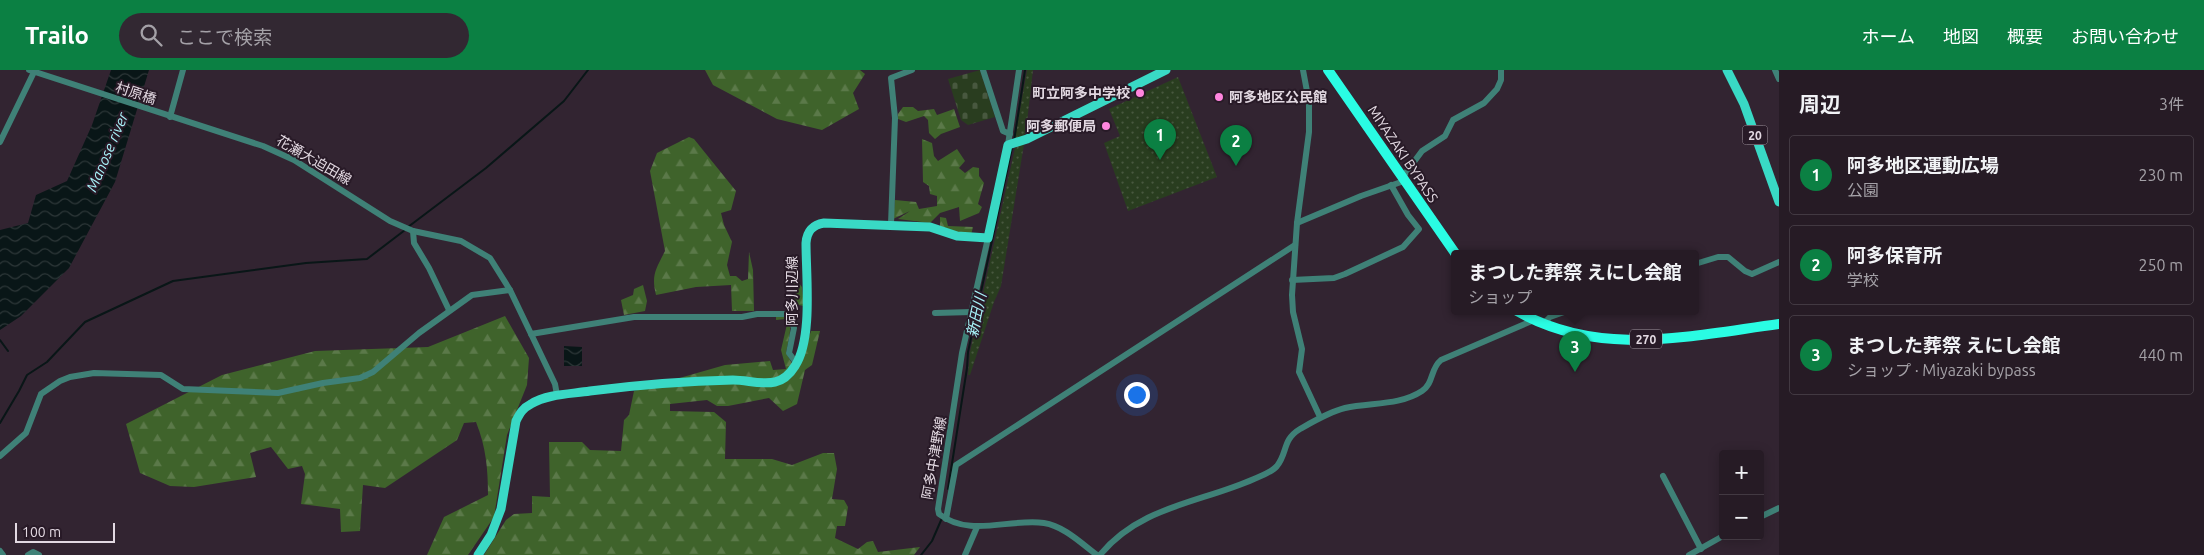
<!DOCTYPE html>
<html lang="ja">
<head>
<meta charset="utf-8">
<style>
	body { margin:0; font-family:Ubuntu,"Noto Sans JP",sans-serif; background:#322832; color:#f1f3f6 }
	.controls { position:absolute; right:15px; bottom:15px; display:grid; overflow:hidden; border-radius:5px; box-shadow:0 2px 12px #0003 }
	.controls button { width:45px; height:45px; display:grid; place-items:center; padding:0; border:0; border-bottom:1px solid #423942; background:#261b25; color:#f1f3f6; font:25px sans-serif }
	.scale { position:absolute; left:15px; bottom:12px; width:100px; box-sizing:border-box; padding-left:5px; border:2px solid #e3d9e2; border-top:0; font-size:14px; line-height:18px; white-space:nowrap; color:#e3d9e2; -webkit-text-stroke:4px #281a27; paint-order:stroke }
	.you { position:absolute; left:1136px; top:324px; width:18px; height:18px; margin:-12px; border:4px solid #fff; border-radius:50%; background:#1a73e8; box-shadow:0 0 0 8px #1a73e833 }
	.badge { display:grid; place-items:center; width:32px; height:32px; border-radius:50%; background:#0b8043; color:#fff; font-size:16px; font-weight:700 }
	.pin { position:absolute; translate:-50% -41px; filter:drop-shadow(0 1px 2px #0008) }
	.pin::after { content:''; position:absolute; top:26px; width:18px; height:15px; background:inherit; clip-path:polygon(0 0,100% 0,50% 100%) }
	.popup { position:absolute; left:1451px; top:180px; width:248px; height:65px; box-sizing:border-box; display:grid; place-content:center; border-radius:5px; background:#261b25; filter:drop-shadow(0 1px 4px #0005); font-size:16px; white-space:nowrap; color:#a4a1a7 }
	.popup b { font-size:19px; color:#f1f3f6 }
	.popup::after { content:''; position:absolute; left:50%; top:100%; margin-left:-10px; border:10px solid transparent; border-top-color:#261b25 }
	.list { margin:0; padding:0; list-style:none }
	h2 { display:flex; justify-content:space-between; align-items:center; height:65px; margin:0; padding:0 20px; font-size:21px }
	h2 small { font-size:16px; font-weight:400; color:#a4a1a7 }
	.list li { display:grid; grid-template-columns:32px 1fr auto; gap:15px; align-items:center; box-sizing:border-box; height:80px; margin:0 10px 10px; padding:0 10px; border:1px solid #423942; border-radius:5px }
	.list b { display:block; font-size:19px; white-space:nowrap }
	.list p { margin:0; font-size:16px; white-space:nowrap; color:#a4a1a7 }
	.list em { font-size:16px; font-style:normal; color:#a4a1a7 }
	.icon { flex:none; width:28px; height:28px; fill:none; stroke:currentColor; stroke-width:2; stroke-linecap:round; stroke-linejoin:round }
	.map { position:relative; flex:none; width:1779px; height:485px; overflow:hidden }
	header { display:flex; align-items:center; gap:30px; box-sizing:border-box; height:70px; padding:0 25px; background:#0b8043; color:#fff }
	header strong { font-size:24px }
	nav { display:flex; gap:28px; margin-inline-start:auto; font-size:18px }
	.search { width:350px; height:45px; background:#322832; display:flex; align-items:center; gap:12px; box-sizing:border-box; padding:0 18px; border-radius:28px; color:#a4a1a7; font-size:19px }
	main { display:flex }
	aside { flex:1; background:#261b25 }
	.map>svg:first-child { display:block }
	.grass { fill:url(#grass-dots) }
	.forest { fill:url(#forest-firs) }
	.cemetery { fill:url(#cemetery-stones) }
	.water { fill:url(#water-waves) }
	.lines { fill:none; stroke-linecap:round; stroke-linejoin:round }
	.stream { stroke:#091617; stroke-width:2 }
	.minor { stroke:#3f8177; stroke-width:6 }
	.major { stroke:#39d9c5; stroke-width:9 }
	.highway { stroke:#2afce3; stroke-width:10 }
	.poi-dot { fill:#ff85de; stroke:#281a27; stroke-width:2 }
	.labels { text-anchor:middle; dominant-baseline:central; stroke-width:4; stroke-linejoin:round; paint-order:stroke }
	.shield { fill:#281a27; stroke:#aba0aa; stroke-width:1 }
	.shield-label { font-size:12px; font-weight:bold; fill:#e3d9e2 }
	.street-label { font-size:14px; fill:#e3d9e2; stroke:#281a27 }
	.poi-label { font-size:14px; font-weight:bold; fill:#e3d9e2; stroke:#281a27; text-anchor:end }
	.water-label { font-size:15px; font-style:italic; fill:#a8f3f9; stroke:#281a27 }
</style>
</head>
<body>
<header>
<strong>Trailo</strong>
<div class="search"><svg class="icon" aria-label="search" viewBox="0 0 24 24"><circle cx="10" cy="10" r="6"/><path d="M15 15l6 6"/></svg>ここで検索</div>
<nav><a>ホーム</a><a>地図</a><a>概要</a><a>お問い合わせ</a></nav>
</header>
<main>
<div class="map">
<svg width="1779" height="485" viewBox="0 0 1779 485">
	<defs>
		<pattern id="grass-dots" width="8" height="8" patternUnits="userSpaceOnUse" patternTransform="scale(1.25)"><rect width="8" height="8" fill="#293d1f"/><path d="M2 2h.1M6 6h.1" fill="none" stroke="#48583f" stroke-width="1.8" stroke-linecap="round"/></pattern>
		<pattern id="forest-firs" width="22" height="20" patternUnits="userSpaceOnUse" patternTransform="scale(1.25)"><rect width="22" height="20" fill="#3f632b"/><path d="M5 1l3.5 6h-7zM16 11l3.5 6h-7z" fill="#5b7949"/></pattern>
		<pattern id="cemetery-stones" width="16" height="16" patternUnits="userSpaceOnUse" patternTransform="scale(1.25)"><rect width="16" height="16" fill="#293d1f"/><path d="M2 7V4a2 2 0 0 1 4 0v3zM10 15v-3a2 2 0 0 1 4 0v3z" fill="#48583f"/></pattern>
		<pattern id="water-waves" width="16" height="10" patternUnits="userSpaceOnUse" patternTransform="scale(1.25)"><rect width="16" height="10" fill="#091617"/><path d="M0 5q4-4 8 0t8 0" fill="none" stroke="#2d3738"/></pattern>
	</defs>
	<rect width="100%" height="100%" fill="#322431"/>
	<g class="grass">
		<polygon points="1027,0 1033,0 1026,61 1023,67 1015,68"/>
		<polygon points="1178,7 1217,107 1128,141 1104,73 1120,66 1109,39"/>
		<polygon points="1024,74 1001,216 994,232 970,305 968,305 970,282 1015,78"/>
	</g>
	<g class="forest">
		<polygon points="705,0 860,0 865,4 853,23 859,39 822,60 777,49 713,15"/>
		<polygon points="903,37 913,37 918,41 934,39 937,45 954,39 960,57 941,64 935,69 929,63 928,50 924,46 906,52 898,49 898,44"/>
		<path d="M689,67l5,2 42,52 -5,19 -10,3 3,12 8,17 -5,23 3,11h6l6,5 6,-2 1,-27 4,18 1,41h-22l-1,-26 -35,2 -40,8c-5,-20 0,-26 9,-44l-15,-80 7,-18z"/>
		<polygon points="922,69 932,73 934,86 938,91 957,79 965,91 959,98 965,103 973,97 979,98 979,106 984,113 978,134 982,137 979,143 960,151 959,137 940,143 930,153 898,149 910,141 893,149 895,130 916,132 919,139 937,136 937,126 930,124 929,116 923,112"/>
		<polygon points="940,147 946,148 948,156 973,157 971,165 956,164 940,156"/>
		<polygon points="790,203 802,217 804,236 793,234 790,211 787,206"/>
		<polygon points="643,215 647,231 645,241 624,245 621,230 633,225 634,219"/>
		<path d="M505,246l24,42 -2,27 -20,50 -13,82 -26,38h-41l17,-38 44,-22c0,-26 -2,-48 -12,-73l-12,1 -7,17 -72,48 -22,-3 -3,46 -19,1 -1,-23 -39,-5 4,-30 -3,-8 -14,3 -17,-22 -21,6 6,24 -62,10 -24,-1 -30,-13 -14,-49 96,-49 93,-24 113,-4z"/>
		<path d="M776,246h12c5,12 0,25 -2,37l7,12h7l11,-34h9l-8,34 -7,5 -8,34 -14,7 -14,-13 -41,8h-11l-10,-6 -37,4v7l44,1 12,10 -1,37h47l20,6 31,-12h11l3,16 -5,30 12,1 4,7 -3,19h-8l-2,12 23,11 9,-7 6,-1 5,11 42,-5 -6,8h-430l22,-35 8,-6 18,-1v-17l18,1 -1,-55h33l8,8 31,1 3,-31 5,-5 5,-24 91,-26 45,-4 3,9 13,-1 -5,-19 6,-26 -1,-5 -10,1z"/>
	</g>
	<polygon class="cemetery" points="980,0 995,47 968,55 961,50 948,9"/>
	<g class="water">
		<polygon points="111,0 149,0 115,112 69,198 21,246 0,260 0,160 28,153 36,125 67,111 92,55"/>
		<polygon points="564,276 582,277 582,296 564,296"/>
	</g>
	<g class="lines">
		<g class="stream">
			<polyline points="1014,71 1025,0"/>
			<polyline points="408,157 486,98 564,31 588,0"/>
			<polyline points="0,270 8,281"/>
			<polyline points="0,353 19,321 27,305 47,292 85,252 173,211 306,193 367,189 405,160"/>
			<polyline points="948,419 967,298 968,282 1012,78"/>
			<polyline points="921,485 932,471 942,448"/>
		</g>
		<g class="minor">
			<polyline points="29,0 263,76 294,90 390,151 413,161 461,171 490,188 510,220 555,314 557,325"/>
			<polyline points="983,0 1003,61 1010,64"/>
			<polyline points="1303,0 1309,32 1309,62 1297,153 1292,225 1293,242 1302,279 1299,302 1320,347"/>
			<polyline points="1775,0 1779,9"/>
			<polyline points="170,47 183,0"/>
			<polyline points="0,72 35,0"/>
			<polyline points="1008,75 1019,0"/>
			<polyline points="1402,108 1422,81 1445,66 1453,50 1484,33 1497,19 1501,10 1501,0"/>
			<polyline points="1297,153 1361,126 1404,111"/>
			<polyline points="891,154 895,48 891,8 912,0"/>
			<polyline points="413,161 414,173 429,198 449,240"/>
			<path d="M988,168l-26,115 -24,156 1,5c31,24 70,4 105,9 20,3 38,21 53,32"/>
			<polyline points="1695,194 1718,187 1728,187 1745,201 1752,204 1779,192"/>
			<polyline points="1292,210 1334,208 1345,204 1403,177 1419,159 1408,145 1391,115"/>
			<polyline points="935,243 972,242"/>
			<polyline points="1543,254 1550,247 1567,241"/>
			<polyline points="531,264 634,247 742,247 757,244 789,244 794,258 789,283 797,294"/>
			<polyline points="0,386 26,363 41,324 60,311 70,307 94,303 161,305 183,319 278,323 323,313 360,308 373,302 419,263 472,225 510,220"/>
			<polyline points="1663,406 1701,479"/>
			<polyline points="1760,447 1779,438"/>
			<polyline points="946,449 956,395 1295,175"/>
			<polyline points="0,481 3,485"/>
			<polyline points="28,485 33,482 39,485"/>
			<polyline points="965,485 977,457"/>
			<path d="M1100,485c40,-49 100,-52 154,-76 7,-3 18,-7 23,-13 11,-14 5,-26 23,-37 14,-8 29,-17 45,-21 26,-6 54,-2 77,-17 12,-8 8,-22 19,-31l93,-40"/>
			<polyline points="1689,485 1723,466"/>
		</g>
		<g class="major">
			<polyline points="1727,0 1744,34 1779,132"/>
			<path d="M478,485l13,-20 10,-26 15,-88c4,-8 7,-13 15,-17 16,-10 40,-10 59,-13 47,-6 95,-10 143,-11 14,0 28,5 42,2 9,-2 15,-8 20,-16 18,-27 11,-90 11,-123 1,-12 6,-18 18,-20l106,4 27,9 31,2 20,-93 19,-6 139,-69"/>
		</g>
		<g class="highway">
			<polyline points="1328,0 1455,183"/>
			<path d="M1517,241c83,47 172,25 262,13"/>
		</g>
	</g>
	<g class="poi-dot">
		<circle cx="1140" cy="23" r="5"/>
		<circle cx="1219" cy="27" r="5"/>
		<circle cx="1106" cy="56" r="5"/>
	</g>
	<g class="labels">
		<g class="shield">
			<rect x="1742.5" y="55.5" width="25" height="19" rx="4"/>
			<rect x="1630" y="259.5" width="32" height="19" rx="4"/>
		</g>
		<g class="shield-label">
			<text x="1755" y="65">20</text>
			<text x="1646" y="269">270</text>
		</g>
		<g class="street-label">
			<text transform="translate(136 23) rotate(18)">村原橋</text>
			<text transform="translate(1403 84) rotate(56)">MIYAZAKI BYPASS</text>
			<text transform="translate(314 90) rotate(30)">花瀬大迫田線</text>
			<text transform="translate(792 221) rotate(-90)">阿多川辺線</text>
			<text transform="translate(934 388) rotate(-80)">阿多中津野線</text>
		</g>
		<g class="poi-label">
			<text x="1130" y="23">町立阿多中学校</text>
			<text x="1229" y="27" text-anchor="start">阿多地区公民館</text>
			<text x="1096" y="56">阿多郵便局</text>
		</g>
		<g class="water-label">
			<text transform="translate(107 82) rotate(-67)">Manose river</text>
			<text transform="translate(976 245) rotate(-78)">新田川</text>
		</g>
	</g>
</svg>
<div class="controls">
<button>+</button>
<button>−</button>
</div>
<div class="scale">100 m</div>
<div class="you"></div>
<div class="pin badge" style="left:1160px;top:90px">1</div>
<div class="pin badge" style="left:1236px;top:96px">2</div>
<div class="pin badge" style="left:1575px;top:302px">3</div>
<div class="popup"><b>まつした葬祭 えにし会館</b>ショップ</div>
</div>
<aside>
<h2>周辺<small>3件</small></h2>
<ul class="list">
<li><span class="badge">1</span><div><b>阿多地区運動広場</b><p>公園</p></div><em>230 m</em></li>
<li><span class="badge">2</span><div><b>阿多保育所</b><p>学校</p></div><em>250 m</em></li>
<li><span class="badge">3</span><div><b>まつした葬祭 えにし会館</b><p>ショップ · Miyazaki bypass</p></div><em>440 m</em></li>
</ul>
</aside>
</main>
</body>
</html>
